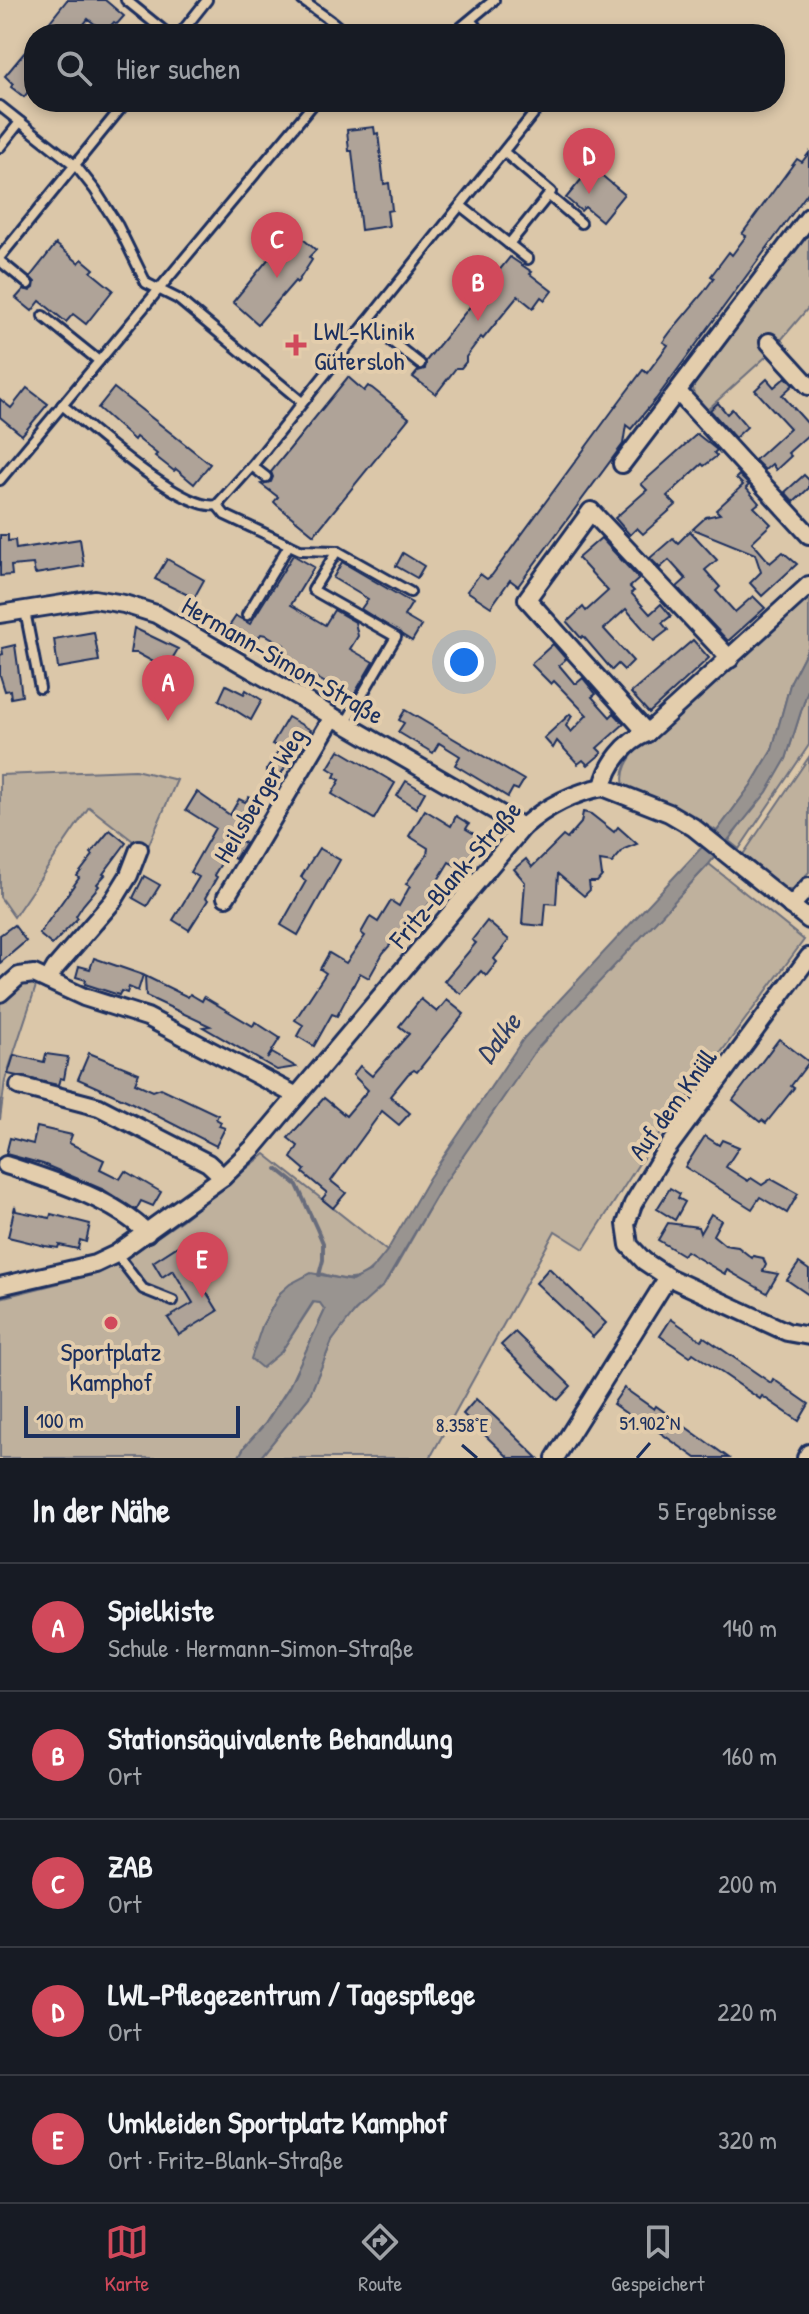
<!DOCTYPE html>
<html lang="de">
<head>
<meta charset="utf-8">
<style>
	body { margin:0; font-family:"Patrick Hand",sans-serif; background:#242831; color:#f1f3f6 }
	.scale { position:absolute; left:24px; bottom:20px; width:216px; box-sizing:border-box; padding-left:8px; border:4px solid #1b2f5e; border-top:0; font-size:22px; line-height:28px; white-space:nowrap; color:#1b2f5e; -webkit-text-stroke:6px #e3cdac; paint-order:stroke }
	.you { position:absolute; left:464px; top:662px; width:28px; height:28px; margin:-20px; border:6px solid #fff; border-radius:50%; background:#1a73e8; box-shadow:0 0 0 12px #1a73e833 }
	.badge { display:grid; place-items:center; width:52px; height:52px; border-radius:50%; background:#d1495b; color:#fff; font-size:26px; font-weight:700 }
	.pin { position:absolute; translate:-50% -66px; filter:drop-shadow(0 2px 4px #0008) }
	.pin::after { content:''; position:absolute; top:42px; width:28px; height:24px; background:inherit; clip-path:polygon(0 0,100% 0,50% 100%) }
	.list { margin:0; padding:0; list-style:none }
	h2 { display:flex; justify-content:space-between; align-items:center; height:104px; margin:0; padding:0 32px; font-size:34px }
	h2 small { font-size:26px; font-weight:400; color:#9ea1a6 }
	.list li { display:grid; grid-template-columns:52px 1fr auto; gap:24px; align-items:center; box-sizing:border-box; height:128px; padding:0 32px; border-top:2px solid #363941 }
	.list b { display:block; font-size:30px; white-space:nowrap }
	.list p { margin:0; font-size:26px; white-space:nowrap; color:#9ea1a6 }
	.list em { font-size:26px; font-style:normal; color:#9ea1a6 }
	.icon { flex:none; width:44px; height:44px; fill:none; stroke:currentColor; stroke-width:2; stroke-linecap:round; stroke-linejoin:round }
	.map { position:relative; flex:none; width:809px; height:1458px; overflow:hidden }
	.search { position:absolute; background:#171b24; box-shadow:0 4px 12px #0003; left:24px; right:24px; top:24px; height:88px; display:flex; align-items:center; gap:20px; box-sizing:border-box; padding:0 28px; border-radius:32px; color:#9ea1a6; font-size:30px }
	.sheet { height:744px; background:#171b24 }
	nav { display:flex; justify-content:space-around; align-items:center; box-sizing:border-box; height:112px; border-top:2px solid #363941; background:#171b24; font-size:22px; color:#9ea1a6 }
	nav a { display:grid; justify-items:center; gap:4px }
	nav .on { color:#d1495b }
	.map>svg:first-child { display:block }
	.green { fill:#bfb19d; stroke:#6d707e; stroke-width:2 }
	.water { fill:#999490; stroke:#676c7c; stroke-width:2 }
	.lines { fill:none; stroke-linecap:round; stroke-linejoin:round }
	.stream { stroke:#676c7c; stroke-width:4 }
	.building { fill:#afa398; stroke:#1b2f5e; stroke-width:2 }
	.lane-casing { stroke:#1b2f5e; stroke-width:14 }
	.street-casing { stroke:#1b2f5e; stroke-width:22 }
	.lane { stroke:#e3cdac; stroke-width:8 }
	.street { stroke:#e3cdac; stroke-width:16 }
	.ticks { fill:none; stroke:#1b2f5e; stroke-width:3 }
	.poi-dot { fill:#d1495b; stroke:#e3cdac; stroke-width:3 }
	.labels { text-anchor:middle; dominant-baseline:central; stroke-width:8; stroke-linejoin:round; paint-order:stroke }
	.poi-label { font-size:26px; fill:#1b2f5e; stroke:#e3cdac; text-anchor:start }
	.street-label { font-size:26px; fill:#1b2f5e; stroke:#e3cdac }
	.water-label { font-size:28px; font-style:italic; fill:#2e3e66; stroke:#e3cdac }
	.ticks-label { font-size:20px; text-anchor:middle; fill:#1b2f5e; stroke:#e3cdac; stroke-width:8; stroke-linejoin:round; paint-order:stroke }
</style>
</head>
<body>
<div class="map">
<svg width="809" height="1458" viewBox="0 0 809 1458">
	<rect width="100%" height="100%" fill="#dbc7a9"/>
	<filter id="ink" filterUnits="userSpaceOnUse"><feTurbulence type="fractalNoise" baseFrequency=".0125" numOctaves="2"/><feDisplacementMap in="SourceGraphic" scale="16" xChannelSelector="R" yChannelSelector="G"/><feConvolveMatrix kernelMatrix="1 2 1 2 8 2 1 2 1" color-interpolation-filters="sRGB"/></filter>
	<g filter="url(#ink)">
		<g class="green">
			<polygon points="809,229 809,307 770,353 707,410 694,396 693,387"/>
			<path d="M809,593v53l-18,35 -19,69 -21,35 -34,46 -43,-26 -50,-19c-4,-17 6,-28 16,-41z"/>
			<polygon points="809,686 809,745 739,849 729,841 786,759"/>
			<polygon points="809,757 809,872 793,889 785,890 742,856"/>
			<polygon points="135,770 177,780 146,851 89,807 14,917 0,897 0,775"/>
			<polygon points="709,864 804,940 640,1162 584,1249 555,1231 430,1458 260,1458 309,1397 332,1341 344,1323 393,1272 441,1188 536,1049"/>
			<polygon points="38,980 5,1080 0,1120 0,999 14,984"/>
			<path d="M265,1154l122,97c-24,30 -30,34 -67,22l-40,20 -18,33 19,26 33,-50 6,1 5,7 -36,77 -24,37 -20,22 -7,12h-238v-160l96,-24 25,-12 61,-42z"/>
		</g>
		<polygon class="water" points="809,646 809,686 786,759 767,792 709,864 536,1050 441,1188 384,1285 355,1311 332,1341 309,1397 260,1458 238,1458 245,1446 265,1424 289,1387 325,1310 320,1303 313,1302 281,1352 262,1368 251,1359 262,1326 280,1293 290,1284 311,1273 352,1281 371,1271 387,1251 429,1178 524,1038 717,831 751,785 772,750 791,681"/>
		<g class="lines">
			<polyline class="stream" points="277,1169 297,1185 317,1229 323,1243 323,1260 319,1275"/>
		</g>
		<g class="building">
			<polygon points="67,0 105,0 124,16 117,24 114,22 105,32 88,19 76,34 40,34"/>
			<polygon points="34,41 34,91 28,92 24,97 11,87 13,84 5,76"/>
			<polygon points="374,127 375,134 378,133 384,184 389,183 392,210 387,211 389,226 361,230 352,151 349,151 347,130"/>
			<polygon points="809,153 809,191 656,399 631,429 626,425 623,444 518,586 510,580 491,607 467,591 480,574 487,579 492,575 621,399 643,370 647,373 668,345 663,342 671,331 703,293 714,278 711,276 729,252 732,255 746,236 742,234 797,159 802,162"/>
			<polygon points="590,169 597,175 599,173 624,194 602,221 585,207 581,211 566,198"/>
			<polygon points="297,234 316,250 309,257 312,260 297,283 295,281 258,324 233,302 284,240 289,244"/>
			<polygon points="56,244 79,263 82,259 94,269 91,272 113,290 86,324 73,314 66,322 40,301 32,311 16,298 24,289 30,291 34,288 35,282 30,277"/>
			<polygon points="510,257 532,272 530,274 552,291 545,300 541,297 533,308 518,296 483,339 481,337 466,357 466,362 461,368 456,368 436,394 413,377 418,371 425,369 426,361"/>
			<polygon points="348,377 364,391 368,386 372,388 409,418 314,535 277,505 274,502 278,497 261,484 271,482 273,477 271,472"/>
			<polygon points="786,377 793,385 782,395 809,425 809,434 788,453 791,456 776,470 772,464 765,470 755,460 790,428 755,390 767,379 774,387"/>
			<polygon points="27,388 48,404 22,435 0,417 0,399 11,408"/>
			<polygon points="114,388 210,464 194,484 176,469 174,471 155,456 157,454 136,437 134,440 98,408"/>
			<polygon points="718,403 727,414 732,409 747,427 735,438 710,410"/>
			<polygon points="697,434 717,450 714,453 717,456 704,466 702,464 667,496 676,505 643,534 637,528 630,535 615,518 647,490 641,484"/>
			<polygon points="739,475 749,485 746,488 759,503 754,507 771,524 752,542 770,563 783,552 797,564 762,596 750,583 761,572 755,554 693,529 706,517 720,514 716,510 743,485 736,478"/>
			<polygon points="804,475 809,480 809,488 794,502 785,492"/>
			<polygon points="690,531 717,560 705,570 720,587 716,591 735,612 753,596 765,608 728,641 677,587 686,579 669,560 660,568 650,558 673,538 678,543"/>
			<polygon points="0,535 8,535 8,541 15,540 16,549 80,539 84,566 35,574 33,564 11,566 12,575 0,576"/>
			<polygon points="601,538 639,579 630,587 634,591 631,593 650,614 661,604 671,616 662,623 668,630 654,641 626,609 604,629 633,661 624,670 618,664 612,670 583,636 581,638 567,622 583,607 586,611 608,591 578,558"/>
			<polygon points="403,553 424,566 417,578 396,566"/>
			<polygon points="293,555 314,567 291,605 325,625 334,610 355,622 358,636 350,649 373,662 352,698 285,660 278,660 284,645 266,635 261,634 253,646 226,631 236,616 250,624"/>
			<polygon points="167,559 204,580 194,598 155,579"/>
			<polygon points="342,562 412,603 404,616 421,626 412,641 361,609 368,599 333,578"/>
			<polygon points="134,628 178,649 166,669 137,653 130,653"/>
			<polygon points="94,632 99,661 58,668 54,639"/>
			<polygon points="693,640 709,658 649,713 631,693"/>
			<polygon points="553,644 566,659 559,665 574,683 577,683 583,678 596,694 592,697 610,717 614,713 624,724 597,748 602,753 588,765 583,760 578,764 557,741 553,748 544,738 570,714 572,716 566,726 571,732 587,715 554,681 551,684 531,664"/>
			<polygon points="15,645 22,696 11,698 10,690 5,691 0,675 0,655 3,654 2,648"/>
			<polygon points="226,685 244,694 246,690 262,700 251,720 219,700"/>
			<polygon points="405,710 524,780 518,790 513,788 508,797 455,765 460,756 439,743 433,753 398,732 404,723 399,720"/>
			<polygon points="288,717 311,730 278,778 266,771 280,748 272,744"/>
			<polygon points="339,750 395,783 374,819 332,794 340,780 334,777 336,773 328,768"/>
			<polygon points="406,781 425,792 416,808 397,796"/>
			<polygon points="197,792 230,815 239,799 245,802 249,797 261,804 239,839 245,843 235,859 227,854 214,875 217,877 205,898 208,900 189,930 173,920 199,877 190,872 215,828 186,810"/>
			<polygon points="425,810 451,826 456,816 469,824 466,829 481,838 462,869 449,862 432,890 438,894 431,905 429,904 421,917 417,915 403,939 398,936 383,953 369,978 360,973 337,1016 332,1014 314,1046 297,1036 303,1025 295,1020 326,973 320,969 329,953 346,963 365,936 361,933 370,917 378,922 391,901 399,906 410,886 406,884 427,854 428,848 409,836"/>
			<polygon points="583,812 591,814 614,832 618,827 637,844 624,849 612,863 600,861 602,876 597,882 589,882 590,890 584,896 558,874 556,904 546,903 544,926 522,924 525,882 514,869 526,859 532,867 563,836 567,839 581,823"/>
			<polygon points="110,830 126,843 103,874 105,875 97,884 99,886 83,905 76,916 78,918 52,945 39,934 79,878 77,876 93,855 91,853"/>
			<polygon points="319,848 340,860 298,935 281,925 306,881 301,877"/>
			<polygon points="144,876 160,885 147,906 133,898"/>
			<polygon points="487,921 509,940 494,959 497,962 486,976 481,971 461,994 444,981 476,943 472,940"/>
			<polygon points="14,925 26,941 0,963 0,935"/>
			<polygon points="94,958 143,975 138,991 129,987 127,993 121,991 119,995 85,984 86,980 76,977 79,966 90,969"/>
			<polygon points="145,976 188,997 190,994 202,1001 204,997 253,1026 255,1022 280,1038 267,1059 272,1053 296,1067 277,1070 203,1027 210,1026 146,996"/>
			<polygon points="421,999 437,1012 447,1000 464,1014 417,1072 414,1070 408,1074 390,1096 410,1113 399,1125 382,1111 331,1181 346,1193 333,1208 322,1199 327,1193 303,1173 305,1170 291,1158 298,1146 288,1138 324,1098 346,1116 368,1090 353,1075 360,1066 372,1076 409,1034 399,1026"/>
			<polygon points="779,1039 809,1062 791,1086 794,1088 766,1123 762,1120 760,1122 733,1100"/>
			<polygon points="89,1053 139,1073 135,1083 153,1091 161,1088 218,1115 216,1119 221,1122 219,1126 225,1128 216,1146 128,1101 78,1079"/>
			<polygon points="46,1054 68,1057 64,1079 60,1078 58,1085 8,1074 14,1055 44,1062"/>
			<polygon points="37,1127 72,1135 69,1143 104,1160 100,1169 120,1179 125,1171 161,1192 153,1206 141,1201 136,1210 104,1190 69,1175 43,1164 6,1154 10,1138 33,1144"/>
			<polygon points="705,1136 719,1145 722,1140 739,1147 726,1167 748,1181 751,1178 762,1185 771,1179 798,1194 787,1213 760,1197 752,1209 685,1167"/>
			<polygon points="670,1188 680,1194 678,1198 685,1202 675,1220 657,1209"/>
			<polygon points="15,1206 16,1211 50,1218 51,1214 90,1224 86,1242 80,1240 78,1249 59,1245 58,1248 45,1246 8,1237"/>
			<polygon points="711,1214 721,1220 713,1235 725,1245 738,1247 752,1258 753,1256 763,1258 766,1265 763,1271 778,1274 767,1293 727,1270 725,1274 686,1251 683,1255 658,1240 668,1223 698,1227 700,1233"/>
			<polygon points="178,1246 218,1311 179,1335 168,1318 193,1303 173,1270 162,1277 153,1262"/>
			<polygon points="799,1263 809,1270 809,1295 787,1280"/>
			<polygon points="549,1268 606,1323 593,1337 536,1283"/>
			<polygon points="671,1319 701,1340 704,1337 771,1383 773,1379 809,1404 799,1421 762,1396 760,1399 693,1353 690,1357 660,1336"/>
			<polygon points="515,1332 571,1386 558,1400 501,1345"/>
			<polygon points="624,1388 654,1409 656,1406 729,1458 696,1458 645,1422 643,1425 613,1404"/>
			<polygon points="476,1399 509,1430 538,1458 509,1458 487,1437 463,1414"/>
		</g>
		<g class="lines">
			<defs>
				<g id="lane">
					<polyline points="126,0 168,34"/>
					<path d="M302,0c11,9 37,24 42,34"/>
					<polyline points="471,21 482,34"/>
					<polyline points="180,34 207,0"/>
					<polyline points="453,34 494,0"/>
					<polyline points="0,106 76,166 95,190 118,226 146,283 178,299 302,402"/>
					<polyline points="0,147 20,122"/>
					<polyline points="548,195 581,223"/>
					<polyline points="461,206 509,244 551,192 504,152"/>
					<polyline points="509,244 528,259"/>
					<polyline points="0,257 126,102"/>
					<polyline points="0,261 28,284"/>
					<polyline points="43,316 99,361"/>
					<polyline points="367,322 420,364"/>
					<path d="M62,405c29,23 121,107 155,100l35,-39 291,-364"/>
					<polyline points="252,466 266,477"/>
					<polyline points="0,480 315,102"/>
					<polyline points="217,505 225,515 300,550 337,551 410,592"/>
					<polyline points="337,551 313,590 396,637 345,724"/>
					<polyline points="25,611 40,688"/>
					<polyline points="247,615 289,545"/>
					<polyline points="116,1254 143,1289 173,1301"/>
				</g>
				<g id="street">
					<polyline points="769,342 809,386"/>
					<polyline points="678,392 809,535"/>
					<polyline points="622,464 809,217"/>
					<polyline points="0,614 94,599 124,604 156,614 523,827"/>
					<polyline points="647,733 527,599 591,511 730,659"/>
					<path d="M603,787c5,-23 22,-45 44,-54l162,-148"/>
					<polyline points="603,787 669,813 693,827 809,920"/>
					<polyline points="226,897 333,717"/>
					<polyline points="791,906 809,886"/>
					<polyline points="809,957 662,1156 633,1204 626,1224 629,1245 644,1261 668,1277 787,1332 809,1336"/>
					<polyline points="48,980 55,968 113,901 129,875 139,849"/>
					<polyline points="0,993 19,976 34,974 84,997 147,1017 297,1096"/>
					<polyline points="19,1086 99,1107 208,1163 223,1177"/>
					<path d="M6,1165c45,15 106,33 141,68"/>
					<path d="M0,1286l95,-22 21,-10 107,-77 31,-30 269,-320c24,-21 49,-34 80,-40"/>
					<polyline points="555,1458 668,1277"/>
					<polyline points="806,1458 809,1453"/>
				</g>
			</defs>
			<use href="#lane" class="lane-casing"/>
			<use href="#street" class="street-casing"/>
			<use href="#lane" class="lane"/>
			<use href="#street" class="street"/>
		</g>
	</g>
	<path class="ticks" d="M462,1445l15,13M637,1458l13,-15"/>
	<g class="poi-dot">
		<path d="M292 333h8v8h8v8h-8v8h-8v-8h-8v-8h8z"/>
		<circle cx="111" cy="1323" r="8"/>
	</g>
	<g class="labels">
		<g class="poi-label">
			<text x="314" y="330">LWL-Klinik<tspan x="314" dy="30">Gütersloh</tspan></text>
			<text x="111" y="1351" text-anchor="middle">Sportplatz<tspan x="111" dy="30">Kamphof</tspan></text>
		</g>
		<g class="street-label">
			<text transform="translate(283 660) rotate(30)">Hermann-Simon-Straße</text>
			<text transform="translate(259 795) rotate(-59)">Heilsberger Weg</text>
			<text transform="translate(455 874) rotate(-49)">Fritz-Blank-Straße</text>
			<text transform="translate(672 1104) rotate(-54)">Auf dem Knüll</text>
		</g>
		<g class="water-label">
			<text transform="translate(498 1038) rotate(-53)">Dalke</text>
		</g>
	</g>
	<g class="ticks-label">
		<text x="650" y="1430">51.902°N</text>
		<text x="462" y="1432">8.358°E</text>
	</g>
</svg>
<div class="scale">100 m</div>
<div class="you"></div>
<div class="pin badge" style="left:168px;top:721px">A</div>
<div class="pin badge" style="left:478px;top:321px">B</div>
<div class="pin badge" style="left:277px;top:278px">C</div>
<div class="pin badge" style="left:589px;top:194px">D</div>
<div class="pin badge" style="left:202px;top:1298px">E</div>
<div class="search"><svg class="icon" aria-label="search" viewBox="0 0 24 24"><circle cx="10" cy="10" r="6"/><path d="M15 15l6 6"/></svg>Hier suchen</div>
</div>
<section class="sheet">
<h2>In der Nähe<small>5 Ergebnisse</small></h2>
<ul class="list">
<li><span class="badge">A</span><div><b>Spielkiste</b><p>Schule · Hermann-Simon-Straße</p></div><em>140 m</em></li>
<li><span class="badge">B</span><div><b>Stationsäquivalente Behandlung</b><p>Ort</p></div><em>160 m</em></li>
<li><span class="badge">C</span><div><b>ZAB</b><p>Ort</p></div><em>200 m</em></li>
<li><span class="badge">D</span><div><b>LWL-Pflegezentrum / Tagespflege</b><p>Ort</p></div><em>220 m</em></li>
<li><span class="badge">E</span><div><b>Umkleiden Sportplatz Kamphof</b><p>Ort · Fritz-Blank-Straße</p></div><em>320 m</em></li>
</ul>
</section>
<nav>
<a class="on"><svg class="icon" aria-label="map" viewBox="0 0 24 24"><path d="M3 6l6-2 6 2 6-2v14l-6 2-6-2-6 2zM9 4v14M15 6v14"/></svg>Karte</a>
<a><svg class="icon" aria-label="directions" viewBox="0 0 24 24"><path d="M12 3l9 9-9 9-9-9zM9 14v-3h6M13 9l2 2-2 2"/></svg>Route</a>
<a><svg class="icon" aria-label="saved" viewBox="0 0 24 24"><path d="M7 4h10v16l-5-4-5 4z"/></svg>Gespeichert</a>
</nav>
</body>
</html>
